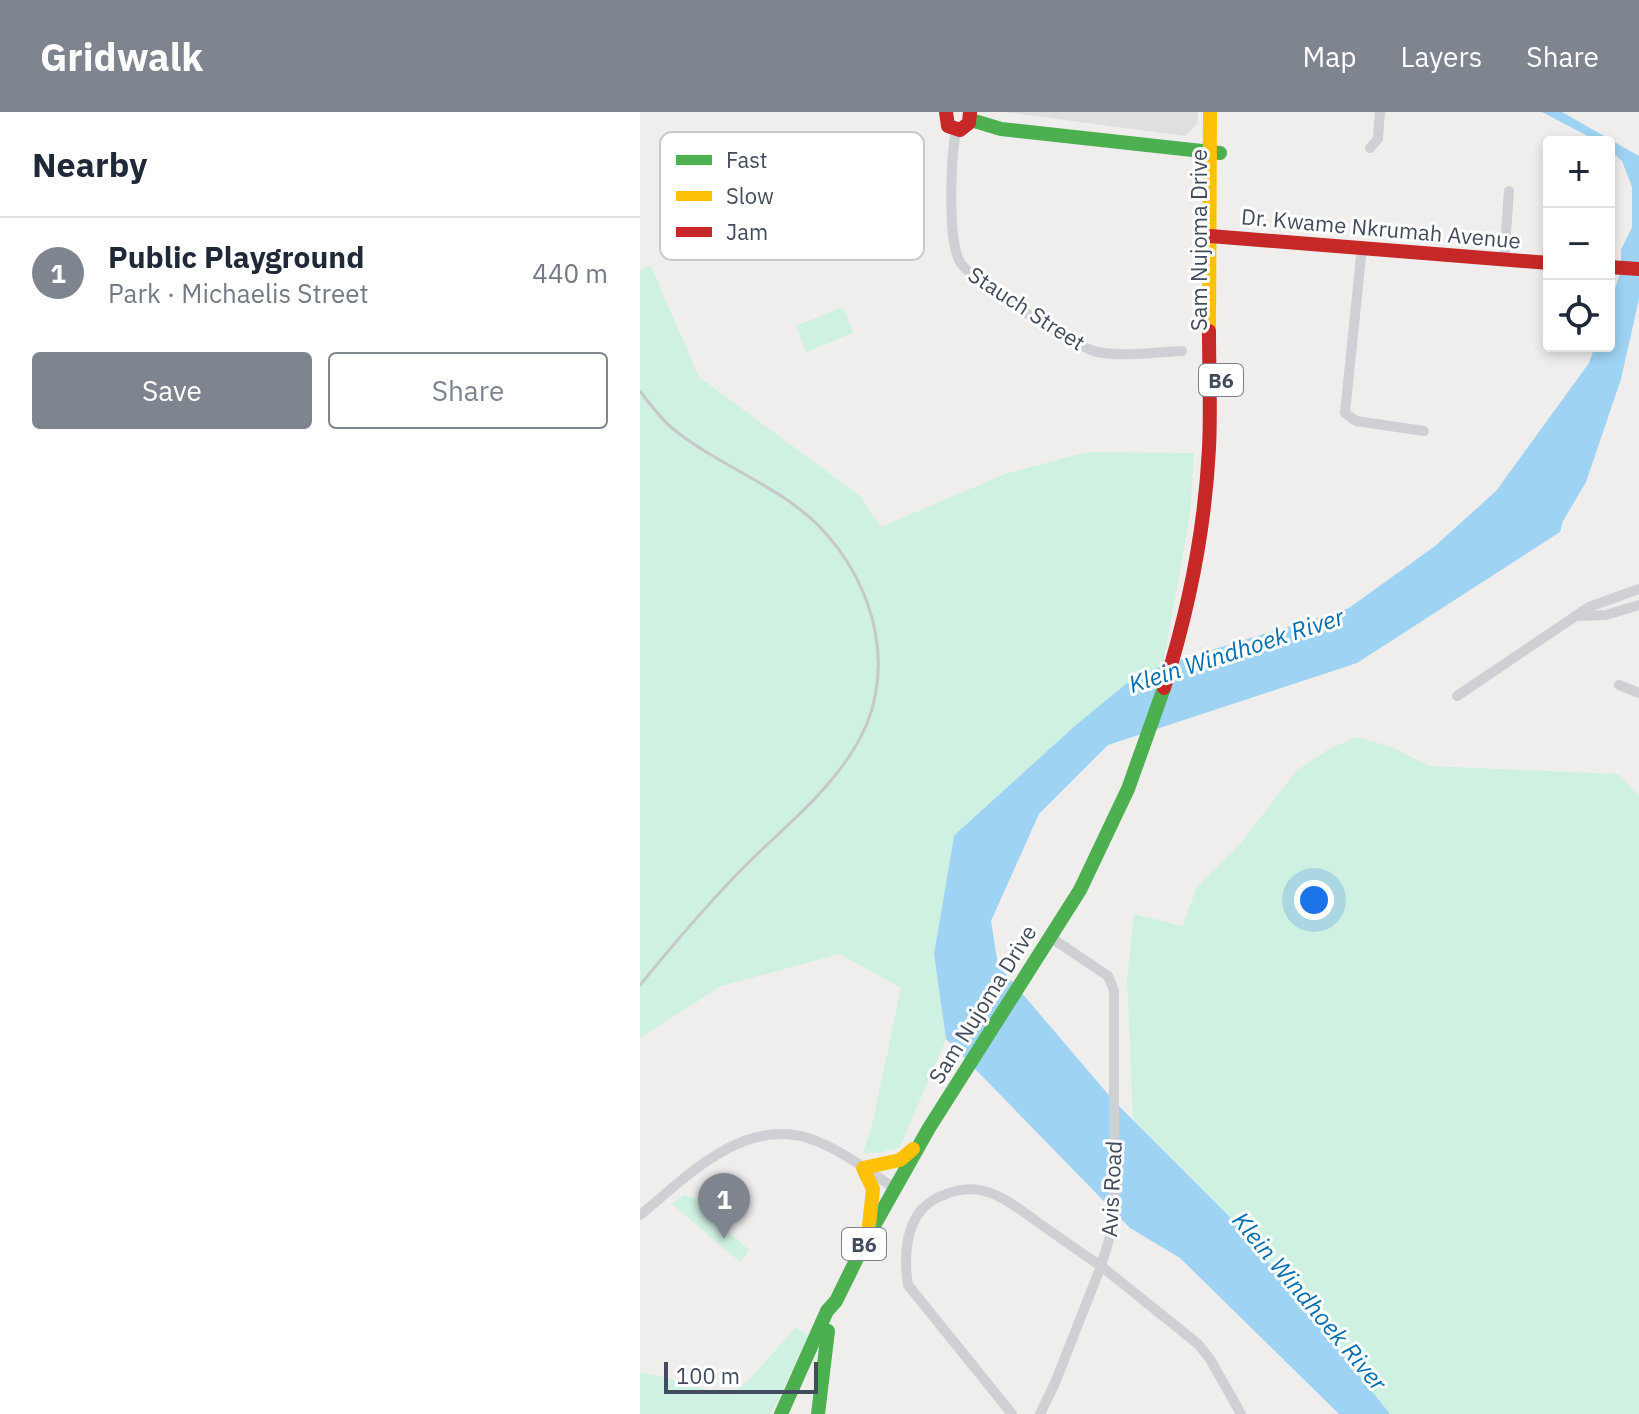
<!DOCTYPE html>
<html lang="en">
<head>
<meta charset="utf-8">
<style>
	body { margin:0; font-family:"IBM Plex Sans",sans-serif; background:#f2f2f3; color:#1f2937 }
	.controls { position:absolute; right:24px; top:24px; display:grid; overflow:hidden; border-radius:8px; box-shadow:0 4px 12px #0003 }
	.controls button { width:72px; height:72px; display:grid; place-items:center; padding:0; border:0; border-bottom:2px solid #e0e1e3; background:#fff; color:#1f2937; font:40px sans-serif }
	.scale { position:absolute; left:24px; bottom:20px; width:154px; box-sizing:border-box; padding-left:8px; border:4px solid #434c5c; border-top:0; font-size:22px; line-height:28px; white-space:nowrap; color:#434c5c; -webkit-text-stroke:6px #fff; paint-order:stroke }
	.you { position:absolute; left:674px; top:788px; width:28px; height:28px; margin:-20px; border:6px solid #fff; border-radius:50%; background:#1a73e8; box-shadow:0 0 0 12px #1a73e833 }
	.badge { display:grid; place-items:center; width:52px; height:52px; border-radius:50%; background:#7f858f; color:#fff; font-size:26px; font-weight:700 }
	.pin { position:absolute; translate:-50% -66px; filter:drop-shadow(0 2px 4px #0008) }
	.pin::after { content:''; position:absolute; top:42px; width:28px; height:24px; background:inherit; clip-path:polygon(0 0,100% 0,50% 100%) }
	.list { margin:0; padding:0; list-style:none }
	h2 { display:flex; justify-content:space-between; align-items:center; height:104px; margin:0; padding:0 32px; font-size:34px }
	h2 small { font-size:26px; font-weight:400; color:#747a83 }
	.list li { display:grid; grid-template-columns:52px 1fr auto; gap:24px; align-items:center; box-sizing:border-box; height:112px; padding:0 32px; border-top:2px solid #e0e1e3 }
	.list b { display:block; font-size:30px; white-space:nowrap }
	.list p { margin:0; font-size:26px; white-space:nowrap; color:#747a83 }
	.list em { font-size:26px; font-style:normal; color:#747a83 }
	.actions { display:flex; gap:16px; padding:24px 32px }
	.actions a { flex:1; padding:18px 0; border:2px solid #7f858f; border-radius:8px; text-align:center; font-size:28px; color:#7f858f }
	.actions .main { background:#7f858f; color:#fff }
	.icon { flex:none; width:44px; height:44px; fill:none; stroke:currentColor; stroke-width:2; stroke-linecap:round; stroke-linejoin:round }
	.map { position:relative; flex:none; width:999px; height:1302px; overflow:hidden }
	header { display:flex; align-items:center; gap:48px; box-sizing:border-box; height:112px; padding:0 40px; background:#7f858f; color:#fff }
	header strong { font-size:38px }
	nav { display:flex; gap:44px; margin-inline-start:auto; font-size:28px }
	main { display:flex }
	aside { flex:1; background:#fff }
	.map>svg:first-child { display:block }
	.education { fill:#e0dfe0 }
	.green { fill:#cff1e1 }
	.water { fill:#9fd3f3 }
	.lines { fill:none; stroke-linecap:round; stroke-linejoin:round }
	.street { stroke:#ced0d4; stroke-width:10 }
	.fast { stroke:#4caf50; stroke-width:14 }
	.slow { stroke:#ffc107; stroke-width:14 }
	.jam { stroke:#c62828; stroke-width:14 }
	.rail { stroke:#c6c8ca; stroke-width:3 }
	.labels { text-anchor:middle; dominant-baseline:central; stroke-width:6; stroke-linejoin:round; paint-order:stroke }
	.shield { fill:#fff; stroke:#7b828d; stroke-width:2 }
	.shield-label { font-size:20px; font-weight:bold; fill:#434c5c }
	.street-label { font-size:22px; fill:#434c5c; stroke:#fff }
	.water-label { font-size:24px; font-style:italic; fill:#006fb2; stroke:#fff }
	.key { fill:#fff; stroke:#c7c9ce; stroke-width:2 }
	.key-label { font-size:22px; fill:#434c5c }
</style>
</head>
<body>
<header>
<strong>Gridwalk</strong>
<nav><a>Map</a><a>Layers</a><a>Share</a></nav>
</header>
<main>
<aside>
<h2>Nearby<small></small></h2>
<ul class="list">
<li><span class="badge">1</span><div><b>Public Playground</b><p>Park · Michaelis Street</p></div><em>440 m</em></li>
</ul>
<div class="actions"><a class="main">Save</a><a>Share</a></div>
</aside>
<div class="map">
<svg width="999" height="1302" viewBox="0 0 999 1302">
	<rect width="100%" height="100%" fill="#efeeed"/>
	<polygon class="education" points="365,0 558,0 558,11 545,24"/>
	<g class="green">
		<polygon points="11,154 59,265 220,384 241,415 365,362 448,340 554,341 550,402 523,553 486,572 437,612 314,724 294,842 306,927 260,1035 239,1041 223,1041 232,1013 261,876 200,842 81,874 0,926 0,158"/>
		<polygon points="203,195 213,221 166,240 156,214"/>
		<polygon points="716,625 752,635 789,654 978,662 999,684 999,1302 748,1302 602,1117 493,1007 487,868 494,802 542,814 557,775 600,732 657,658 689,637"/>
		<polygon points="44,1083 82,1093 83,1115 109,1138 100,1150 32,1092"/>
		<path d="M156,1215l12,9 -37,78h-131v-41c30,3 59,16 89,22l18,-13z"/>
	</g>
	<polygon class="water" points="902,0 922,0 999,44 999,187 981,267 946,370 923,409 920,420 717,551 468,633 399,702 351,809 358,853 473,988 602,1117 750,1302 699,1302 540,1146 490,1116 306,927 294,842 314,724 319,719 437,612 486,572 523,553 709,496 795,434 856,379 949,251 955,234 969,234 969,194 981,159 981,138 992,115 992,75 982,49 969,37 969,30 959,30"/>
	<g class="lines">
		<g class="street">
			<path d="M316,18c-5,27 -9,109 4,132 9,17 117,86 137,90 27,5 58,0 85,-1"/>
			<polyline points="730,36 738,27 740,0"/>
			<polyline points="722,135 705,301 716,309 784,319"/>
			<polyline points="864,148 869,79"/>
			<polyline points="936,504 966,503 999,493"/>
			<polyline points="979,573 999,581"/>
			<polyline points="817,584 949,495 999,477"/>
			<polyline points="410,825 468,864 474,878 474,1111 461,1154 558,1232 570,1247 601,1302"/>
			<path d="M0,1103c47,-38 101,-97 168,-77 31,10 59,32 86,50"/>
			<path d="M372,1302l-104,-129c-4,-24 -3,-58 15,-77 9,-9 20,-14 33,-17 34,-8 57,14 83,32 21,15 41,29 62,43l-46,117 -15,31"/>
		</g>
		<g class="fast">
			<polyline points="331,8 361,17 580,41"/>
			<polyline points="141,1302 187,1199 196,1189 227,1126 289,1016 440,778 488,677 524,576"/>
			<polyline points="178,1302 188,1219"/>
		</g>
		<g class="slow">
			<polyline points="569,219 570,0"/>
			<polyline points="229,1113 233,1077 223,1056 260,1048 273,1037"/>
		</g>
		<g class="jam">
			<polyline points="306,0 308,14 320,18 329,11 330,0"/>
			<polyline points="570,124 909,151"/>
			<polyline points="969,155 999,157"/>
			<path d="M524,576c24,-76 41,-160 45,-240 2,-39 0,-78 0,-117"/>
		</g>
		<path class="rail" d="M0,279c10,13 19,26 32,37 45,37 104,56 146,97 59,60 83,153 34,227 -29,46 -74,80 -112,119 -35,36 -68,75 -100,114"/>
	</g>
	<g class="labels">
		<g class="shield">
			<rect x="559" y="252" width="44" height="32" rx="6"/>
			<rect x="202" y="1116" width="44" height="32" rx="6"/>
		</g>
		<g class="shield-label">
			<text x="581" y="268">B6</text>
			<text x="224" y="1132">B6</text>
		</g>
		<g class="street-label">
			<text transform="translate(741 116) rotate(5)">Dr. Kwame Nkrumah Avenue</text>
			<text transform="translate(558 128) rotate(-90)">Sam Nujoma Drive</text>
			<text transform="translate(387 196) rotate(33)">Stauch Street</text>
			<text transform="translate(342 892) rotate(-58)">Sam Nujoma Drive</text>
			<text transform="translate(471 1077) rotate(-87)">Avis Road</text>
		</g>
		<g class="water-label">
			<text transform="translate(596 538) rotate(-18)">Klein Windhoek River</text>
			<text transform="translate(670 1189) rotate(50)">Klein Windhoek River</text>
		</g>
	</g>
	<rect x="20" y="20" width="264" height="128" rx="12" class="key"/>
	<rect x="36" y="43" width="36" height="10" fill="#4caf50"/>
	<rect x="36" y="79" width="36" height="10" fill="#ffc107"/>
	<rect x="36" y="115" width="36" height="10" fill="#c62828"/>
	<g class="key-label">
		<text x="86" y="56">Fast</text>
		<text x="86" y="92">Slow</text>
		<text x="86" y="128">Jam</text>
	</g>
</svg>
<div class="controls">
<button>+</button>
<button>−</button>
<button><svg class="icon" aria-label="locate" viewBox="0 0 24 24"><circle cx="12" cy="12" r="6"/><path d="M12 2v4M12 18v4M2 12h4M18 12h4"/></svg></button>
</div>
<div class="scale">100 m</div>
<div class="you"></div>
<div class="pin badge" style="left:84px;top:1127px">1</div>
</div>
</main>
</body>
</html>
